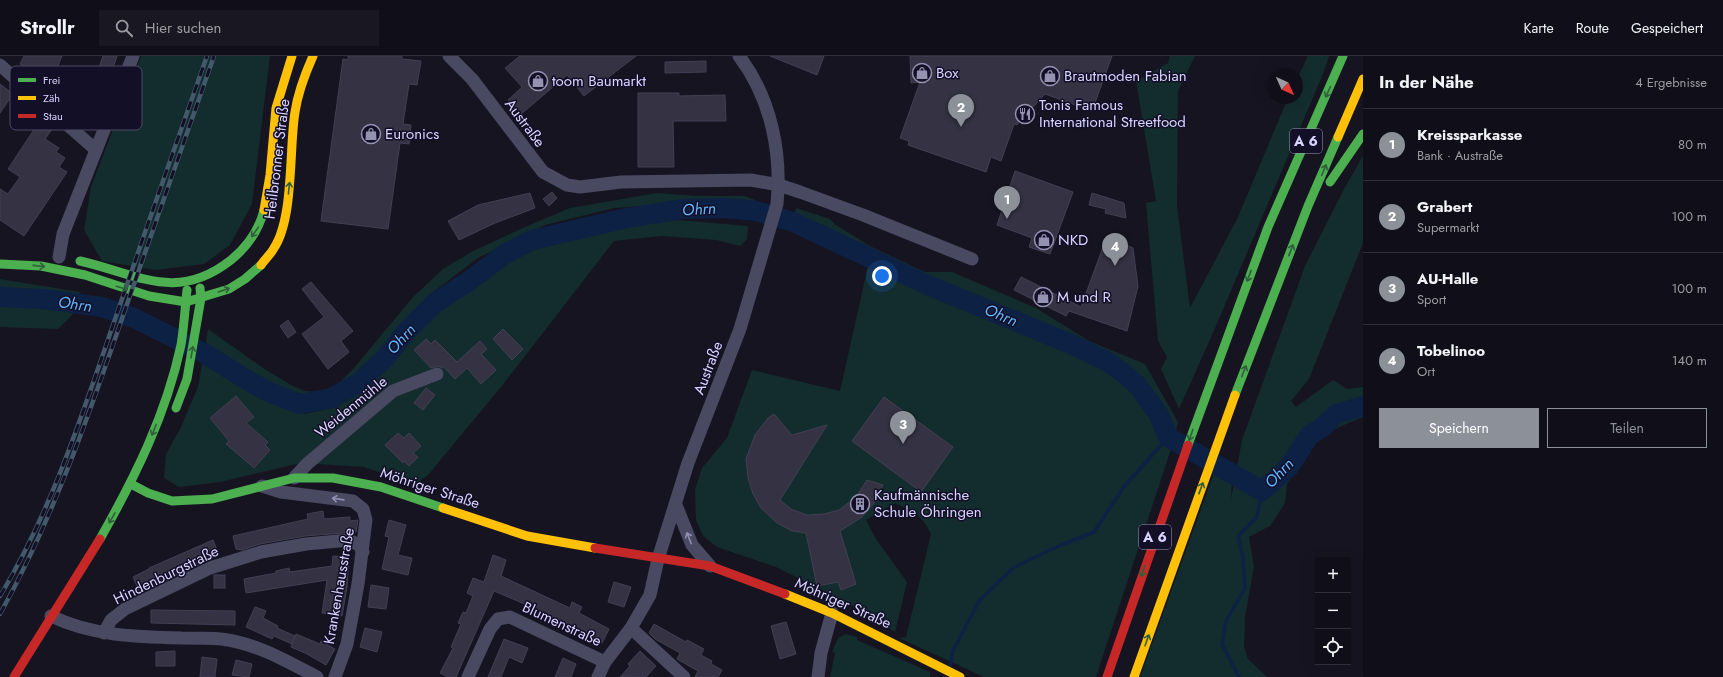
<!DOCTYPE html>
<html lang="de">
<head>
<meta charset="utf-8">
<style>
	body { margin:0; font-family:Jost,sans-serif; background:#191822; color:#f1f3f6 }
	.controls { position:absolute; right:12px; bottom:12px; display:grid; overflow:hidden; border-radius:0px; box-shadow:0 4px 16px #0002 }
	.controls button { width:36px; height:36px; display:grid; place-items:center; padding:0; border:0; border-bottom:1px solid #302f38; background:#100f19; color:#f1f3f6; font:20px sans-serif }
	.compass { position:absolute; left:1267px; top:12px; width:36px; height:36px; border-radius:50%; background:#100f19; box-shadow:0 4px 16px #0002; rotate:135deg }
	.you { position:absolute; left:882px; top:220px; width:14px; height:14px; margin:-10px; border:3px solid #fff; border-radius:50%; background:#1a73e8; box-shadow:0 0 0 6px #1a73e833 }
	.badge { display:grid; place-items:center; width:26px; height:26px; border-radius:50%; background:#8c9099; color:#fff; font-size:13px; font-weight:700 }
	.pin { position:absolute; translate:-50% -33px; filter:drop-shadow(0 1px 2px #0008) }
	.pin::after { content:''; position:absolute; top:21px; width:14px; height:12px; background:inherit; clip-path:polygon(0 0,100% 0,50% 100%) }
	.list { margin:0; padding:0; list-style:none }
	h2 { display:flex; justify-content:space-between; align-items:center; height:52px; margin:0; padding:0 16px; font-size:17px }
	h2 small { font-size:13px; font-weight:400; color:#9c9ca2 }
	.list li { display:grid; grid-template-columns:26px 1fr auto; gap:12px; align-items:center; box-sizing:border-box; height:72px; padding:0 16px; border-top:1px solid #302f38 }
	.list b { display:block; font-size:15px; white-space:nowrap }
	.list p { margin:0; font-size:13px; white-space:nowrap; color:#9c9ca2 }
	.list em { font-size:13px; font-style:normal; color:#9c9ca2 }
	.actions { display:flex; gap:8px; padding:12px 16px }
	.actions a { flex:1; padding:9px 0; border:1px solid #8c9099; border-radius:0px; text-align:center; font-size:14px; color:#8c9099 }
	.actions .main { background:#8c9099; color:#fff }
	.icon { flex:none; width:22px; height:22px; fill:none; stroke:currentColor; stroke-width:2; stroke-linecap:round; stroke-linejoin:round }
	.map { position:relative; flex:none; width:1363px; height:621px; overflow:hidden }
	header { display:flex; align-items:center; gap:24px; box-sizing:border-box; height:56px; padding:0 20px; background:#100f19; border-bottom:1px solid #302f38 }
	header strong { font-size:19px }
	nav { display:flex; gap:22px; margin-inline-start:auto; font-size:14px }
	.search { width:280px; height:36px; background:#191822; display:flex; align-items:center; gap:10px; box-sizing:border-box; padding:0 14px; border-radius:0px; color:#9c9ca2; font-size:15px }
	main { display:flex }
	aside { flex:1; background:#100f19 }
	.map>svg:first-child { display:block }
	.green { fill:#132c2d }
	.lines { fill:none; stroke-linecap:round; stroke-linejoin:round }
	.stream { stroke:#0d2144; stroke-width:3.5 }
	.river { stroke:#0d2144; stroke-width:20 }
	.building { fill:#343243; stroke:#433f54 }
	.street { stroke:#4a4962; stroke-width:13 }
	.fast { stroke:#4caf50; stroke-width:9 }
	.slow { stroke:#ffc107; stroke-width:9 }
	.jam { stroke:#c62828; stroke-width:9 }
	.rail-casing { stroke:#43596b; stroke-width:4.5 }
	.rail { stroke:#130f26; stroke-width:3; stroke-dasharray:9; stroke-linecap:butt }
	.oneway { stroke:#305f3b }
	.oneway2 { stroke:#928eb0 }
	.labels { text-anchor:middle; dominant-baseline:central; stroke-width:3; stroke-linejoin:round; paint-order:stroke }
	.shield { fill:#130f26; stroke:#9e99be; stroke-width:1 }
	.shield-label { font-size:14px; font-weight:bold; fill:#d9d4ff }
	.poi-label { font-size:15px; fill:#d9d4ff; stroke:#130f26; text-anchor:start }
	.street-label { font-size:15px; fill:#d9d4ff; stroke:#130f26 }
	.water-label { font-size:16px; font-style:italic; fill:#62b6ff; stroke:#130f26 }
	.key { fill:#130f26; stroke:#4e4a67; stroke-width:1 }
	.key-label { font-size:11px; fill:#d9d4ff }
</style>
</head>
<body>
<header>
<strong>Strollr</strong>
<div class="search"><svg class="icon" aria-label="search" viewBox="0 0 24 24"><circle cx="10" cy="10" r="6"/><path d="M15 15l6 6"/></svg>Hier suchen</div>
<nav><a>Karte</a><a>Route</a><a>Gespeichert</a></nav>
</header>
<main>
<div class="map">
<svg width="1363" height="621" viewBox="0 0 1363 621">
	<rect width="100%" height="100%" fill="#161421"/>
	<g class="green">
		<polygon points="141,0 270,0 252,148 230,189 204,208 155,214 102,205 84,174 91,131"/>
		<polygon points="1170,0 1195,0 1178,35 1177,150 1190,252 1238,161 1288,42 1297,42 1297,23 1308,0 1329,0 1323,18 1216,270 1179,353 1161,313 1167,301 1158,285 1146,147 1156,145 1136,25 1168,7"/>
		<polygon points="1363,100 1363,187 1309,323 1291,345 1296,351 1333,324 1347,333 1363,331 1363,361 1318,380 1304,404 1287,428 1285,447 1270,470 1249,481 1254,511 1245,561 1244,591 1248,603 1267,621 1140,621 1214,417 1232,418 1231,443 1242,384 1305,210 1344,133"/>
		<polygon points="657,137 698,140 745,140 755,144 756,153 706,148 671,148 614,152 545,169 478,202 428,240 409,260 359,318 341,333 320,343 301,345 205,292 208,273 266,314 291,329 305,335 321,336 339,327 354,312 413,241 443,213 473,195 525,171 570,152"/>
		<path d="M796,152l34,11 6,6 34,21 55,26h27l84,36 53,33 56,23 33,58 -4,18 -78,237h-112l-85,-39 7,-1 25,-103c-10,-20 -17,-22 -36,-31l-29,17 10,19 31,43 -12,50 -47,-29 -72,-36 -59,-20 -14,-11 -7,-16 -1,-30 7,-22 25,-30 25,-68 88,21 30,-134 -77,-35z"/>
		<polygon points="679,164 748,170 747,183 740,190 716,184 662,180 614,185 501,331 428,419 415,428 364,411 301,407 220,426 179,431 164,422 166,398 180,373 198,331 202,309 201,302 304,358 337,351 367,326 413,275 448,242 511,205 552,186 626,170"/>
		<polygon points="0,223 80,236 78,253 58,273 0,271"/>
		<polygon points="846,578 857,581 857,584 930,616 930,621 830,621 835,597 832,596 838,582"/>
	</g>
	<g class="lines">
		<g class="stream">
			<polyline points="950,610 953,595 979,545 1014,511 1061,489 1094,476 1123,432 1168,381"/>
			<polyline points="1239,621 1222,588 1226,565 1245,532 1243,503 1238,480 1257,461 1262,435"/>
		</g>
		<polyline class="river" points="0,241 43,243 102,251 134,262 204,297 252,327 276,339 300,348 332,342 360,326 386,301 407,275 435,247 469,225 505,198 532,184 627,162 683,153 725,152 756,155 793,166 930,230 1071,288 1108,306 1126,319 1138,330 1159,359 1168,381 1262,435 1289,411 1309,380 1324,370 1336,358 1363,350"/>
	</g>
	<g class="building">
		<polygon points="24,0 62,0 50,29 36,15 20,8"/>
		<polygon points="103,0 117,0 112,15 109,14 94,50 73,42 84,13 97,18"/>
		<polygon points="348,0 402,0 402,3 421,5 417,29 409,28 403,68 411,69 409,88 400,87 388,173 321,165 343,3 348,4"/>
		<polygon points="520,0 636,0 584,40 567,19 520,59 508,44 522,31 505,12"/>
		<polygon points="770,0 824,0 817,19"/>
		<polygon points="910,0 1112,0 1092,55 1045,38 1017,69 1014,68 1001,105 991,101 986,116 908,89 909,85 900,82 920,26 911,27"/>
		<polygon points="706,5 706,16 665,17 665,6"/>
		<polygon points="0,28 13,38 0,57"/>
		<polygon points="638,37 679,37 679,40 725,39 726,65 673,65 674,111 638,111"/>
		<polygon points="43,60 52,73 45,83 59,92 56,96 65,102 59,111 67,116 24,180 0,164 0,133 8,138 20,121 8,113"/>
		<polygon points="1015,115 1073,136 1050,198 1029,191 1032,182 997,169"/>
		<polygon points="552,136 557,142 549,150 543,143"/>
		<polygon points="530,137 535,152 495,167 459,184 448,165 478,149"/>
		<polygon points="1092,137 1124,147 1126,162 1105,157 1106,153 1089,149"/>
		<polygon points="1107,180 1133,192 1138,230 1127,275 1069,255 1066,260 1014,234 1021,221 1081,251"/>
		<polygon points="311,226 353,275 341,285 349,296 328,313 302,278 324,261 302,233"/>
		<polygon points="288,264 296,276 288,282 280,270"/>
		<polygon points="503,273 523,293 512,304 493,283"/>
		<polygon points="426,283 431,288 435,284 457,306 480,285 487,293 481,298 496,314 481,328 467,312 455,323 443,310 442,312 438,310 431,312 414,294"/>
		<polygon points="426,332 435,339 423,354 414,347"/>
		<polygon points="236,340 254,361 246,367 268,386 265,389 270,394 254,412 226,388 229,385 210,362"/>
		<polygon points="884,341 953,391 921,436 852,385"/>
		<polygon points="774,358 792,379 827,369 780,444 791,453 807,459 824,458 839,454 856,441 867,424 883,429 875,446 862,461 840,475 856,528 841,534 838,526 817,530 806,477 792,475 777,467 761,452 753,438 748,422 746,403 755,379 768,362"/>
		<polygon points="398,377 404,382 409,377 421,390 413,397 418,401 409,410 404,405 403,407 385,389"/>
		<polygon points="323,455 324,463 350,461 350,465 358,464 356,476 305,480 260,488 242,494 236,493 233,480 308,463 307,458"/>
		<polygon points="389,464 406,469 398,499 412,502 408,519 382,513 389,481 385,480"/>
		<polygon points="213,484 219,499 140,537 133,521 149,513 149,512"/>
		<polygon points="493,499 506,504 501,520 570,552 572,546 582,551 579,557 609,573 602,587 587,580 588,579 534,552 494,535 456,621 448,621 440,617 453,592 451,591 461,568 458,567 463,556 466,557 473,540 467,537 473,522 484,526"/>
		<polygon points="333,500 349,501 347,531 342,560 322,557 327,524 246,537 244,523 276,517 276,515 289,512 290,516 332,510"/>
		<rect x="214" y="519" width="11" height="13"/>
		<polygon points="614,526 631,531 624,551 608,546"/>
		<polygon points="371,529 389,532 386,553 368,551"/>
		<polygon points="255,551 266,555 263,562 278,570 277,572 295,580 292,588 274,580 272,583 246,571"/>
		<polygon points="151,554 235,555 235,569 151,567"/>
		<polygon points="786,566 796,598 780,603 771,570"/>
		<polygon points="654,568 686,586 687,584 704,593 701,599 712,605 711,608 722,614 718,621 695,621 698,615 677,603 680,597 655,583 649,577"/>
		<polygon points="365,572 382,576 377,596 360,591"/>
		<polygon points="296,578 320,588 321,585 335,593 326,609 307,598 291,591"/>
		<polygon points="504,583 528,592 522,607 509,601 501,621 488,621"/>
		<polygon points="175,595 175,610 156,610 156,596"/>
		<polygon points="640,595 656,610 646,621 620,621 630,610 628,608"/>
		<polygon points="202,601 217,603 215,621 200,621"/>
		<polygon points="563,602 576,608 571,621 555,621"/>
		<polygon points="236,604 252,608 249,621 232,619"/>
	</g>
	<g class="lines">
		<g class="street">
			<polyline points="449,0 472,23 543,116 567,129 580,131 621,126 751,124 779,129 800,136 863,159 972,203"/>
			<polyline points="0,9 96,94"/>
			<polyline points="59,201 63,178 133,0"/>
			<polyline points="294,422 307,408 393,335 437,318"/>
			<polyline points="262,430 281,436 353,445 363,453 366,464 358,528 347,588 335,621"/>
			<polyline points="676,449 692,489 710,510"/>
			<path d="M51,560c41,20 86,21 131,22 13,0 26,0 39,1 35,4 65,22 96,38"/>
			<polyline points="631,572 684,621"/>
			<polyline points="104,577 111,564 125,553 210,512 261,496 306,488 349,484 359,489 363,496"/>
			<polyline points="468,621 490,573 498,563 510,561 605,606"/>
			<path d="M598,621l7,-15 26,-34 19,-33 8,-36 30,-96 52,-134 37,-125c5,-51 -6,-106 -38,-148"/>
			<polyline points="818,621 821,597 832,557"/>
		</g>
		<g class="fast">
			<polyline points="1330,126 1363,78"/>
			<path d="M80,205c58,13 96,42 151,-1 16,-13 28,-30 33,-50"/>
			<polyline points="0,208 41,210 85,219 149,240 186,246 229,233 245,223 261,209"/>
			<polyline points="1235,339 1308,150 1338,81"/>
			<polyline points="176,352 187,323 201,242 200,232"/>
			<polyline points="1188,389 1268,171 1343,0"/>
			<polyline points="131,428 148,437 172,445 212,443 294,422 333,422 381,431 443,452"/>
			<path d="M100,483c35,-62 66,-124 81,-194 3,-18 4,-37 6,-55"/>
		</g>
		<g class="slow">
			<polyline points="1338,81 1363,23"/>
			<polyline points="264,154 270,119 276,52 292,0"/>
			<path d="M261,209c4,-6 10,-11 13,-17 20,-30 15,-100 21,-136 3,-20 10,-38 18,-56"/>
			<polyline points="443,452 527,480 595,492"/>
			<polyline points="785,538 832,557 960,621"/>
			<polyline points="1134,621 1235,339"/>
		</g>
		<g class="jam">
			<polyline points="595,492 710,510 785,538"/>
			<polyline points="14,621 100,483"/>
			<polyline points="1107,621 1188,389"/>
		</g>
		<defs>
			<g id="rail">
				<path d="M0,540c50,-82 81,-178 112,-268 31,-91 63,-181 95,-272"/>
				<path d="M0,558c54,-97 90,-202 126,-307 29,-84 59,-167 88,-251"/>
			</g>
		</defs>
		<use href="#rail" class="rail-casing"/>
		<use href="#rail" class="rail"/>
	</g>
	<defs><path id="oneway-shaft" d="M-6 0H5M1.5-3L5.5 0L1.5 3" fill="none" stroke-width="1.6" stroke-linecap="round" stroke-linejoin="round"/></defs>
	<g class="oneway">
		<use href="#oneway-shaft" transform="translate(1328 36) rotate(114)"/>
		<use href="#oneway-shaft" transform="translate(1324 114) rotate(-67)"/>
		<use href="#oneway-shaft" transform="translate(289 132) rotate(-84)"/>
		<use href="#oneway-shaft" transform="translate(255 176) rotate(126)"/>
		<use href="#oneway-shaft" transform="translate(1291 194) rotate(-69)"/>
		<use href="#oneway-shaft" transform="translate(39 210) rotate(6)"/>
		<use href="#oneway-shaft" transform="translate(1249 220) rotate(111)"/>
		<use href="#oneway-shaft" transform="translate(122 232) rotate(18)"/>
		<use href="#oneway-shaft" transform="translate(224 234) rotate(-19)"/>
		<use href="#oneway-shaft" transform="translate(192 296) rotate(-80)"/>
		<use href="#oneway-shaft" transform="translate(1244 315) rotate(-69)"/>
		<use href="#oneway-shaft" transform="translate(154 374) rotate(112)"/>
		<use href="#oneway-shaft" transform="translate(1191 379) rotate(109)"/>
		<use href="#oneway-shaft" transform="translate(1201 432) rotate(-70)"/>
		<use href="#oneway-shaft" transform="translate(112 462) rotate(120)"/>
		<use href="#oneway-shaft" transform="translate(1143 515) rotate(109)"/>
		<use href="#oneway-shaft" transform="translate(1147 584) rotate(-71)"/>
	</g>
	<g class="oneway2">
		<use href="#oneway-shaft" transform="translate(338 443) rotate(-172)"/>
		<use href="#oneway-shaft" transform="translate(689 482) rotate(-111)"/>
	</g>
	<defs>
		<symbol id="shop-ring" viewBox="-11 -11 22 22"><circle r="9.5" fill="#130f26" stroke="#9591b1" stroke-width="1.5"/><path d="M-5-2.5h2.3a2.7 3.5 0 0 1 5.4 0H5L5.5 6h-11ZM-1.5-2.5h3a1.5 2.3 0 0 0-3 0Z" fill="#9591b1"/></symbol>
		<symbol id="restaurant-ring" viewBox="-11 -11 22 22"><circle r="9.5" fill="#130f26" stroke="#9591b1" stroke-width="1.5"/><path d="M-5-6h1v4h1v-4h1v4h1v-4h1v5L-1.5 .5V6h-2V.5L-5-1ZM5-6V6H3V1.5H1.5Q1.5-4 5-6Z" fill="#9591b1"/></symbol>
		<symbol id="building-ring" viewBox="-11 -11 22 22"><circle r="9.5" fill="#130f26" stroke="#9591b1" stroke-width="1.5"/><path d="M-4-6H4V6H1V3H-1V6H-4ZM-2.5-4.3h1.7v1.8h-1.7ZM.8-4.3h1.7v1.8H.8ZM-2.5-1h1.7V.8h-1.7ZM.8-1h1.7V.8H.8Z" fill="#9591b1"/></symbol>
	</defs>
	<g fill-rule="evenodd">
		<use href="#shop-ring" x="911" y="6" width="22" height="22"/>
		<use href="#shop-ring" x="1039" y="9" width="22" height="22"/>
		<use href="#shop-ring" x="527" y="14" width="22" height="22"/>
		<use href="#restaurant-ring" x="1014" y="47" width="22" height="22"/>
		<use href="#shop-ring" x="360" y="67" width="22" height="22"/>
		<use href="#shop-ring" x="1033" y="173" width="22" height="22"/>
		<use href="#shop-ring" x="1032" y="230" width="22" height="22"/>
		<use href="#building-ring" x="849" y="437" width="22" height="22"/>
	</g>
	<g class="labels">
		<g class="shield">
			<rect x="1290" y="73" width="32" height="24" rx="3"/>
			<rect x="1139" y="469" width="32" height="24" rx="3"/>
		</g>
		<g class="shield-label">
			<text x="1306" y="85">A 6</text>
			<text x="1155" y="481">A 6</text>
		</g>
		<g class="poi-label">
			<text x="936" y="17">Box</text>
			<text x="1064" y="20">Brautmoden Fabian</text>
			<text x="552" y="25">toom Baumarkt</text>
			<text x="1039" y="49">Tonis Famous<tspan x="1039" dy="17">International Streetfood</tspan></text>
			<text x="385" y="78">Euronics</text>
			<text x="1058" y="184">NKD</text>
			<text x="1057" y="241">M und R</text>
			<text x="874" y="439">Kaufmännische<tspan x="874" dy="17">Schule Öhringen</tspan></text>
		</g>
		<g class="street-label">
			<text transform="translate(525 67) rotate(53)">Austraße</text>
			<text transform="translate(277 103) rotate(-83)">Heilbronner Straße</text>
			<text transform="translate(708 312) rotate(-69)">Austraße</text>
			<text transform="translate(351 351) rotate(-39)">Weidenmühle</text>
			<text transform="translate(430 432) rotate(18)">Möhriger Straße</text>
			<text transform="translate(166 519) rotate(-26)">Hindenburgstraße</text>
			<text transform="translate(339 530) rotate(-80)">Krankenhausstraße</text>
			<text transform="translate(843 547) rotate(24)">Möhriger Straße</text>
			<text transform="translate(562 568) rotate(25)">Blumenstraße</text>
		</g>
		<g class="water-label">
			<text transform="translate(699 153) rotate(-3)">Ohrn</text>
			<text transform="translate(75 248) rotate(8)">Ohrn</text>
			<text transform="translate(1001 259) rotate(23)">Ohrn</text>
			<text transform="translate(401 283) rotate(-47)">Ohrn</text>
			<text transform="translate(1279 417) rotate(-46)">Ohrn</text>
		</g>
	</g>
	<rect x="10" y="10" width="132" height="64" rx="6" class="key"/>
	<rect x="18" y="22" width="18" height="4" fill="#4caf50"/>
	<rect x="18" y="40" width="18" height="4" fill="#ffc107"/>
	<rect x="18" y="58" width="18" height="4" fill="#c62828"/>
	<g class="key-label">
		<text x="43" y="28">Frei</text>
		<text x="43" y="46">Zäh</text>
		<text x="43" y="64">Stau</text>
	</g>
</svg>
<div class="controls">
<button>+</button>
<button>−</button>
<button><svg class="icon" aria-label="locate" viewBox="0 0 24 24"><circle cx="12" cy="12" r="6"/><path d="M12 2v4M12 18v4M2 12h4M18 12h4"/></svg></button>
</div>
<svg class="compass" viewBox="-18 -18 36 36"><path d="M0-13l5 13h-10z" fill="#e53935"/><path d="M0 13l5-13h-10z" fill="#9c9ca2"/></svg>
<div class="you"></div>
<div class="pin badge" style="left:1007px;top:163px">1</div>
<div class="pin badge" style="left:961px;top:71px">2</div>
<div class="pin badge" style="left:903px;top:388px">3</div>
<div class="pin badge" style="left:1115px;top:210px">4</div>
</div>
<aside>
<h2>In der Nähe<small>4 Ergebnisse</small></h2>
<ul class="list">
<li><span class="badge">1</span><div><b>Kreissparkasse</b><p>Bank · Austraße</p></div><em>80 m</em></li>
<li><span class="badge">2</span><div><b>Grabert</b><p>Supermarkt</p></div><em>100 m</em></li>
<li><span class="badge">3</span><div><b>AU-Halle</b><p>Sport</p></div><em>100 m</em></li>
<li><span class="badge">4</span><div><b>Tobelinoo</b><p>Ort</p></div><em>140 m</em></li>
</ul>
<div class="actions"><a class="main">Speichern</a><a>Teilen</a></div>
</aside>
</main>
</body>
</html>
